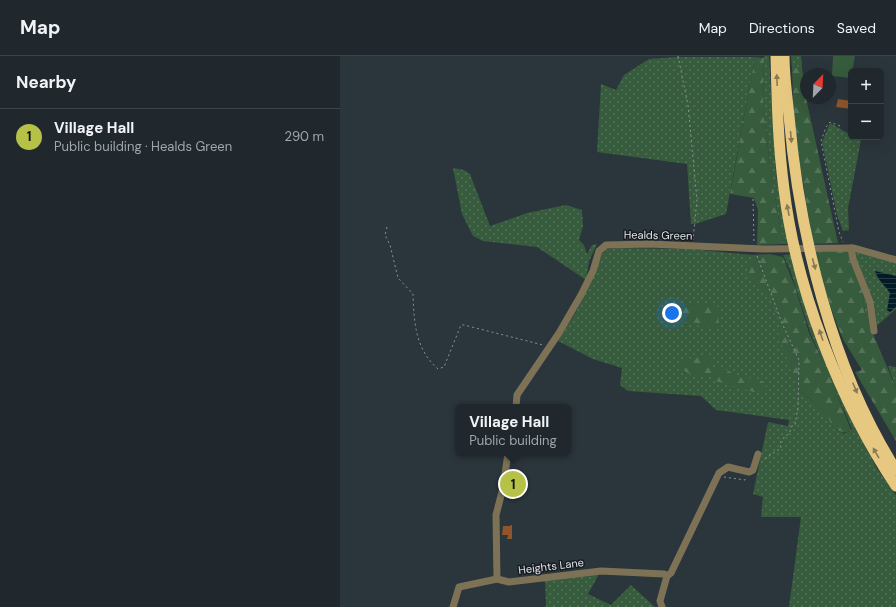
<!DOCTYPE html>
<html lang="en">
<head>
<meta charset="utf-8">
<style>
	body { margin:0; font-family:"DM Sans",sans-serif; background:#2d3439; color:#f1f3f6 }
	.controls { position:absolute; right:12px; top:12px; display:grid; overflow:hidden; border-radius:6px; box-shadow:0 4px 16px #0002 }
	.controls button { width:36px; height:36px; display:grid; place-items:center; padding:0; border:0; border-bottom:1px solid #3d4449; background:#20282d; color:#f1f3f6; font:20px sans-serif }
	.compass { position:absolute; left:460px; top:12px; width:36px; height:36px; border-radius:50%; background:#20282d; box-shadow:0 4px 16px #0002; rotate:24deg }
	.you { position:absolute; left:332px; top:257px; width:14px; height:14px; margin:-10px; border:3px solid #fff; border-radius:50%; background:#1a73e8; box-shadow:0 0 0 6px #1a73e833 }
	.badge { display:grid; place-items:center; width:26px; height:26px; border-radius:50%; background:#b6c148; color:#111; font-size:13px; font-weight:700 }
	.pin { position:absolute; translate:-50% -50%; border:2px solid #fff; box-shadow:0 1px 4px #0006 }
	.popup { position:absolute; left:115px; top:348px; width:116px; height:52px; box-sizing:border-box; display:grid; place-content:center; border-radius:6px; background:#20282d; filter:drop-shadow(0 1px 3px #0005); font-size:13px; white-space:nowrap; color:#a2a6aa }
	.popup b { font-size:15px; color:#f1f3f6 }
	.popup::after { content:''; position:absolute; left:50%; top:100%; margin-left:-8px; border:8px solid transparent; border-top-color:#20282d }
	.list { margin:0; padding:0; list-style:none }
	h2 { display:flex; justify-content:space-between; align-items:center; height:52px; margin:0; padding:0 16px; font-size:17px }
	h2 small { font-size:13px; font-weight:400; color:#a2a6aa }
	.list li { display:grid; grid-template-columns:26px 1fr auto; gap:12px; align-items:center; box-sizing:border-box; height:56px; padding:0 16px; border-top:1px solid #3d4449 }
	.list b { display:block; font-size:15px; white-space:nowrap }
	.list p { margin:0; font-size:13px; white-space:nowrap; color:#a2a6aa }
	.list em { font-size:13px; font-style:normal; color:#a2a6aa }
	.map { position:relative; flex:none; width:556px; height:551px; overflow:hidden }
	header { display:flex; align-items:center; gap:24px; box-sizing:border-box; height:56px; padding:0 20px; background:#20282d; border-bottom:1px solid #3d4449 }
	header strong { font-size:19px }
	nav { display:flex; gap:22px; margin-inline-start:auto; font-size:14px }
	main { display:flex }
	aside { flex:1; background:#20282d }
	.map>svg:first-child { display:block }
	.grass { fill:url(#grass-dots) }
	.forest { fill:url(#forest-firs) }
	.park { fill:#375b3d }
	.water { fill:url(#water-rules) }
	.building { fill:#91552c }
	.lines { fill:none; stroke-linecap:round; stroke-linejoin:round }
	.path { stroke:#8c949a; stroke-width:1; stroke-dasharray:2 3; stroke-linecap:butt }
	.minor { stroke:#7e7256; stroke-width:7 }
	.highway { stroke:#e7c880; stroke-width:11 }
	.oneway { fill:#897a54 }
	.labels { text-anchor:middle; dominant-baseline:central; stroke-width:3; stroke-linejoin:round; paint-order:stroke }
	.street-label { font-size:11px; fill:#e0e6eb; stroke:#171b1f }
</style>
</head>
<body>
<header>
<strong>Map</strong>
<nav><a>Map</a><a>Directions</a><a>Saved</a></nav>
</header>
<main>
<aside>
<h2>Nearby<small></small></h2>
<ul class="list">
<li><span class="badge">1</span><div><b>Village Hall</b><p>Public building · Healds Green</p></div><em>290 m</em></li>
</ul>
</aside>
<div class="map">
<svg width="556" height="551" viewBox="0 0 556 551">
	<defs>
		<pattern id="grass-dots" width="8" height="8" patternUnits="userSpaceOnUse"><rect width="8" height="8" fill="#375b3d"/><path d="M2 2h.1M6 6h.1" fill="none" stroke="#547359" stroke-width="1.8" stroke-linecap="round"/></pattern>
		<pattern id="forest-firs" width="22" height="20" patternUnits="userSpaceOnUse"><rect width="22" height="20" fill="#375b3d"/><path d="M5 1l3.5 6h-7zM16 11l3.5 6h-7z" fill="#547359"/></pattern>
		<pattern id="water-rules" width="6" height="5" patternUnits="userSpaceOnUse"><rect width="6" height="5" fill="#031a27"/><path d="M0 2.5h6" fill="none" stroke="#273b46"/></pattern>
	</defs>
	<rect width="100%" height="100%" fill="#2b353c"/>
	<g class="grass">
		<polygon points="424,0 429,0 436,119 449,188 443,188 431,117 423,51"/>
		<polygon points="451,0 461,0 462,12 452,12"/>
		<polygon points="338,1 415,1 386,158 355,168 351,168 347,108 257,96 261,28 276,34 284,19 309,3"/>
		<polygon points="490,67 511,79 511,81 521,84 508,152 509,174 503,175 497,159 482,86"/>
		<polygon points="113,112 124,114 130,118 150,170 187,157 226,149 242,154 243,170 239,184 244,189 247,198 252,189 257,188 249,205 246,224 197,191 143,185 133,180 122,158"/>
		<polygon points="278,192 351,193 412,199 445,265 456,330 486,358 494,373 505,378 512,373 470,276 450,214 443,199 452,198 498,335 536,411 556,439 556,551 449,551 461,461 421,461 423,441 413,438 428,366 448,370 449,364 376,354 361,340 288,335 280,329 282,312 253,303 218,285 236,256 252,224 262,198 267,193"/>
		<polygon points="503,194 517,195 556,206 556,253 531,275 525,259 523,239"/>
		<polygon points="548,310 556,311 556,332"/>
		<polygon points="259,518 248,538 271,549 291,529 315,551 206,551 205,523"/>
	</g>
	<g class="forest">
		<polygon points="415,1 424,2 423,51 431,117 443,188 417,189 418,154 414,142 390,138"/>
		<polygon points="452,12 462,12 466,42 498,187 473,188 454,72"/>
		<polygon points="503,194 518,217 523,239 525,259 556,332 556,385 515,316 522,314 504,285 497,269 472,197"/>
		<path d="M430,198l13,3 12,30 14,46 19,39 23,58 -6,3 -11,-4 -8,-15 -30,-28 -18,-52 4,-5c-7,-23 -16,-42 -35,-56l5,-18z"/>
		<path d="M347,246c10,3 16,4 25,0l5,2 3,11 -5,15 -28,-8h-9l-6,-7z"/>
		<path d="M367,301l6,7 -2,4 8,-2 17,9 11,1 7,5 7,-1 5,4 -1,8h-11l-42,-12v-4c-11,3 -25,-1 -33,-10l4,-7z"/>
	</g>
	<polygon class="park" points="493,0 515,0 511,22 492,20"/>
	<path class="water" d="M535,215l21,5v31l-6,5 -3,-2 3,-17c-5,-8 -12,-12 -15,-22z"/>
	<g class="building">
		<polygon points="498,43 511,45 511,53 496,51"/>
		<polygon points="172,422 179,424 176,434 169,432 169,426"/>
		<polygon points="171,469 172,469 172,483 167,483 168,479 162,479 163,470 170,470"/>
	</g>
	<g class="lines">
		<g class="path">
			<polyline points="338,0 348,49 357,144 353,184"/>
			<polyline points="500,70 490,66 486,71 481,85 499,176 503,186"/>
			<polyline points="413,143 414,186"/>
			<path d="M47,171l-2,8 5,10 8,33 15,16c1,28 2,55 25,75l6,-2 17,-42h3l79,20"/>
			<polyline points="417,200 442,267 459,304 458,351 455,369 452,370 449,378 445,380 440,387 441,392 423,404"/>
			<polyline points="384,421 405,424 407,422"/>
		</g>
		<g class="minor">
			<polyline points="511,192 513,203 530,246 534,275"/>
			<polyline points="176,351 177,339 219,277 241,239 253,215 259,195 266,189 310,188 423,193 514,192 556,204"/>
			<polyline points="327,520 331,517 379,417 388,411 409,416 413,414 418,398"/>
			<polyline points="157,523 156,459 163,432 168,397"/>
			<polyline points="113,551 119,531 157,523 169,526 261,515 324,518 327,520"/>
			<polyline points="322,551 320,545 327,520"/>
		</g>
		<g class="highway">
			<path d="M436,0c1,44 2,89 8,133 12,100 56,213 112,297"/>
			<path d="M444,0c0,20 3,40 5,60 10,117 43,254 107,354"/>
		</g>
	</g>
	<defs><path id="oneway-solid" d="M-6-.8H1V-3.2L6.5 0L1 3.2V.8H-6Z"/></defs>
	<g class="oneway">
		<use href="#oneway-solid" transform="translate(437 24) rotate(-92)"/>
		<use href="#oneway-solid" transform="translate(451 81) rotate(85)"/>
		<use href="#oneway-solid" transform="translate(448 154) rotate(-101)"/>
		<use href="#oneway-solid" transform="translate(474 208) rotate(75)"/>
		<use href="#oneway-solid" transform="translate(481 279) rotate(-109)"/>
		<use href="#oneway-solid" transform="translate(515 332) rotate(67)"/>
		<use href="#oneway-solid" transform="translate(536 397) rotate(-120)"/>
	</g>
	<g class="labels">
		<g class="street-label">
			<text transform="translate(318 179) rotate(1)">Healds Green</text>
			<text transform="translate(211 510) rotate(-7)">Heights Lane</text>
		</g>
	</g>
</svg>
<div class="controls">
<button>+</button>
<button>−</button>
</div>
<svg class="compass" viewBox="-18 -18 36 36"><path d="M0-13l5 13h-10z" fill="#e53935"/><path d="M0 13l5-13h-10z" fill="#a2a6aa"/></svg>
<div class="you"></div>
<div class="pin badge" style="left:173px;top:428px">1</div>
<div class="popup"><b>Village Hall</b>Public building</div>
</div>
</main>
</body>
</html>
